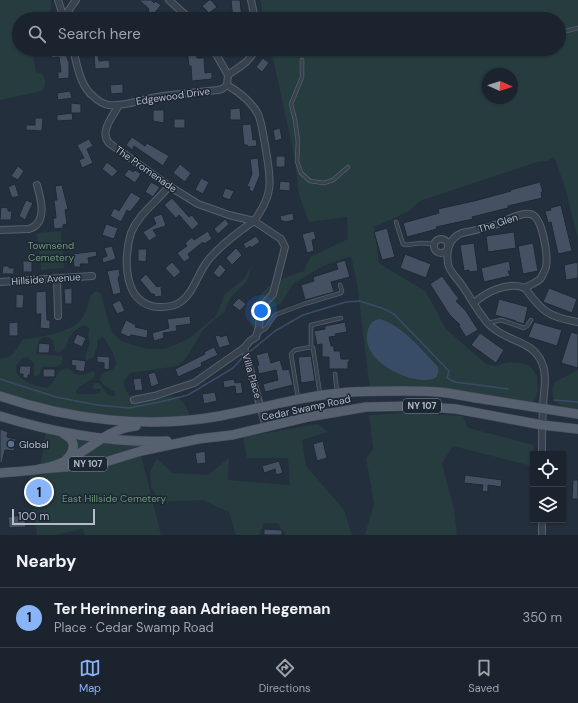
<!DOCTYPE html>
<html lang="en">
<head>
<meta charset="utf-8">
<style>
	body { margin:0; font-family:"DM Sans",sans-serif; background:#282f3a; color:#f1f3f6 }
	.controls { position:absolute; right:12px; bottom:12px; display:grid; overflow:hidden; border-radius:0px; box-shadow:0 1px 3px #0004 }
	.controls button { width:36px; height:36px; display:grid; place-items:center; padding:0; border:0; border-bottom:1px solid #39404a; background:#1b232e; color:#f1f3f6; font:20px sans-serif }
	.compass { position:absolute; left:482px; top:68px; width:36px; height:36px; border-radius:50%; background:#1b232e; box-shadow:0 1px 3px #0004; rotate:93deg }
	.scale { position:absolute; left:12px; bottom:10px; width:83px; box-sizing:border-box; padding-left:4px; border:2px solid #b4bcc9; border-top:0; font-size:11px; line-height:14px; white-space:nowrap; color:#b4bcc9; -webkit-text-stroke:3px #1d2633; paint-order:stroke }
	.you { position:absolute; left:261px; top:311px; width:14px; height:14px; margin:-10px; border:3px solid #fff; border-radius:50%; background:#1a73e8; box-shadow:0 0 0 6px #1a73e833 }
	.badge { display:grid; place-items:center; width:26px; height:26px; border-radius:50%; background:#8ab4f8; color:#111; font-size:13px; font-weight:700 }
	.pin { position:absolute; translate:-50% -50%; border:2px solid #fff; box-shadow:0 1px 4px #0006 }
	.list { margin:0; padding:0; list-style:none }
	h2 { display:flex; justify-content:space-between; align-items:center; height:52px; margin:0; padding:0 16px; font-size:17px }
	h2 small { font-size:13px; font-weight:400; color:#a0a4aa }
	.list li { display:grid; grid-template-columns:26px 1fr auto; gap:12px; align-items:center; box-sizing:border-box; height:60px; padding:0 16px; border-top:1px solid #39404a }
	.list b { display:block; font-size:15px; white-space:nowrap }
	.list p { margin:0; font-size:13px; white-space:nowrap; color:#a0a4aa }
	.list em { font-size:13px; font-style:normal; color:#a0a4aa }
	.icon { flex:none; width:22px; height:22px; fill:none; stroke:currentColor; stroke-width:2; stroke-linecap:round; stroke-linejoin:round }
	.map { position:relative; flex:none; width:578px; height:535px; overflow:hidden }
	.search { position:absolute; background:#1b232e; box-shadow:0 1px 3px #0004; left:12px; right:12px; top:12px; height:44px; display:flex; align-items:center; gap:10px; box-sizing:border-box; padding:0 14px; border-radius:22px; color:#a0a4aa; font-size:15px }
	.sheet { height:112px; background:#1b232e }
	nav { display:flex; justify-content:space-around; align-items:center; box-sizing:border-box; height:56px; border-top:1px solid #39404a; background:#1b232e; font-size:11px; color:#a0a4aa }
	nav a { display:grid; justify-items:center; gap:2px }
	nav .on { color:#8ab4f8 }
	.map>svg:first-child { display:block }
	.green { fill:#263c3f; fill-rule:evenodd }
	.water { fill:#394c67 }
	.lines { fill:none; stroke-linecap:round; stroke-linejoin:round }
	.stream { stroke:#394c67; stroke-width:1.5 }
	.building { fill:#455162; stroke:#1f2835 }
	.lane-casing { stroke:#565f6c; stroke-width:4.5 }
	.street-casing { stroke:#565f6c; stroke-width:8 }
	.primary-casing { stroke:#414a57; stroke-width:10 }
	.lane { stroke:#38414e; stroke-width:3 }
	.street { stroke:#38414e; stroke-width:6 }
	.primary { stroke:#56606e; stroke-width:9 }
	.service-dot { fill:#5c6f8a; stroke:#1d2633; stroke-width:1.5 }
	.labels { text-anchor:middle; dominant-baseline:central; stroke-width:3; stroke-linejoin:round; paint-order:stroke }
	.shield { fill:#1d2633; stroke:#878f9c; stroke-width:1 }
	.shield-label { font-size:9px; font-weight:bold; fill:#b4bcc9 }
	.street-label { font-size:10px; fill:#b4bcc9; stroke:#1d2633 }
	.park-label { font-size:10px; fill:#6b9a76; stroke:#1d2633 }
	.poi-label { font-size:10px; fill:#b4bcc9; stroke:#1d2633; text-anchor:start }
</style>
</head>
<body>
<div class="map">
<svg width="578" height="535" viewBox="0 0 578 535">
	<rect width="100%" height="100%" fill="#242f3e"/>
	<g class="green">
		<path d="M0,0h51v9l-9,10h-23v30h18l-4,6 3,17 6,2c4,6 4,11 0,17l-42,9z"/>
		<path d="M260,0h318v240l-12,-50 -12,-33 -8,4 -9,1 -117,39 -11,10 -35,16 5,36 47,29 20,37 40,35 10,2 12,-4 13,1 9,3 7,10 1,14 -2,8 -4,5 -94,-11 -68,-2 -13,-107 -6,-27 -28,10 -29,17 -14,21 -14,6 2,9 -7,10h-6l-4,-3 -1,-8c4,-6 9,-21 12,-25 11,-12 28,-17 42,-22l6,-14 38,-18 -1,-22 -38,5 -10,-27 -4,-35 -24,-111h288v-30h-295zM488,74h24v24h-24z"/>
		<polygon points="61,231 64,268 41,270 37,233"/>
		<path d="M252,265l-5,16 -16,16 -7,15 -11,9 -11,10 -15,26 -9,9 -47,7 -4,4 -4,5c14,49 56,-18 68,39l-105,-4 -86,-22v-37c12,2 17,-10 23,-19 15,-1 52,-7 60,-22 5,-8 5,-19 11,-25h4l3,2 7,27 5,12 8,8 26,8h18l23,-10 28,-23 9,-22 19,-15zM83,325l4,1 2,2 -1,7 2,8 -5,13 1,5 8,-4 1,-6 2,-3v-8l6,-3c5,6 13,20 13,28l-4,5 -10,3 -2,7 3,4 13,9 -2,3 -7,-2 -8,-11h-5l-2,3 2,3h7l-1,3 -6,2h-17l-1,-3c5,-7 12,-9 19,-14v-4l-2,-2 -9,4h-7l-10,-7c-12,2 -11,14 -20,20 -11,-2 -32,-7 -31,-22l6,-8 5,-1 7,6v12l2,2 4,-3 2,-7c9,-1 19,3 21,-8l-1,-3 -25,-2 -1,-1 3,-12 4,-4c11,0 10,5 12,14l3,2 8,-6c2,-10 8,-17 17,-22z"/>
		<polygon points="578,370 578,411 565,409 554,400 552,389 555,382"/>
		<polygon points="403,413 463,416 468,428 534,445 532,466 453,446 442,463 454,509 457,535 365,535 374,503 366,458 373,449 369,415"/>
		<polygon points="318,424 328,432 302,440 306,466 344,510 352,535 286,535 277,523 264,523 259,535 236,535 229,512 203,500 160,502 151,487 150,471 157,459 173,473 208,475 229,458 228,480 290,485 288,458 247,458 243,437"/>
		<polygon points="46,429 150,442 140,451 161,535 85,535 83,529 53,535 37,535 28,470 40,469"/>
	</g>
	<path class="water" d="M380,319c24,8 41,30 58,48 0,3 1,6 -1,9 -10,14 -80,-10 -69,-46 2,-7 5,-10 12,-11z"/>
	<g class="lines">
		<g class="stream">
			<polyline points="247,354 275,331 303,315 346,302 359,301 382,308 394,314 449,371 447,378 455,382 508,389"/>
			<polyline points="0,379 56,397 97,405 129,408 160,402 188,395 233,368 244,356"/>
			<polyline points="554,400 578,402"/>
		</g>
	</g>
	<g class="building">
		<polygon points="139,0 151,0 154,3 155,1 161,5 153,15 148,11 149,9"/>
		<polygon points="209,0 211,0 217,7 209,13 202,6"/>
		<polygon points="231,0 240,0 242,19 233,19"/>
		<polygon points="65,49 68,61 69,61 69,78 58,79 58,72 61,72 59,57 52,58 50,52"/>
		<polygon points="187,49 195,49 197,58 204,58 205,73 212,72 212,79 192,81 191,66 189,66"/>
		<polygon points="94,55 98,55 99,61 109,60 110,68 95,69"/>
		<polygon points="263,58 269,63 262,72 256,67"/>
		<polygon points="123,84 123,93 111,94 110,85"/>
		<polygon points="70,91 72,98 58,100 57,93"/>
		<polygon points="71,103 81,104 81,113 71,113"/>
		<polygon points="240,108 241,120 230,120 230,109"/>
		<polygon points="153,110 164,110 164,123 153,121"/>
		<polygon points="72,113 73,120 57,121 57,115"/>
		<polygon points="35,118 43,118 42,131 26,130 26,125 35,125"/>
		<rect x="174" y="119" width="11" height="9"/>
		<polygon points="251,124 253,140 256,139 257,146 248,147 247,145 244,145 242,125"/>
		<polygon points="280,128 282,139 275,141 273,130"/>
		<polygon points="132,137 145,146 147,143 169,156 163,166 134,146 132,150 126,145"/>
		<polygon points="89,139 93,146 87,149 93,163 82,168 79,160 84,158 77,145"/>
		<rect x="276" y="156" width="9" height="11"/>
		<polygon points="258,158 260,175 253,192 249,190 250,187 247,186 252,174 250,159"/>
		<polygon points="107,162 118,171 112,177 102,169"/>
		<polygon points="180,164 191,173 185,182 173,173"/>
		<polygon points="18,166 24,171 18,180 11,176"/>
		<polygon points="129,169 133,172 135,170 141,174 135,183 124,175"/>
		<polygon points="201,178 209,182 203,194 195,190"/>
		<polygon points="280,181 290,182 290,191 279,190"/>
		<polygon points="151,182 160,187 153,197 145,192"/>
		<polygon points="540,182 543,192 541,192 542,198 508,206 508,208 472,217 473,219 436,227 437,229 407,237 403,223 439,213 438,209 474,201 511,191 510,190"/>
		<polygon points="15,184 19,196 12,198 8,187"/>
		<polygon points="62,185 68,209 65,210 67,224 63,225 63,228 54,229 53,218 56,218 54,200 57,200 55,186"/>
		<polygon points="225,188 234,191 230,200 222,197"/>
		<polygon points="131,192 141,198 130,212 127,210 121,222 110,216 114,208 119,211"/>
		<polygon points="172,198 189,217 192,215 199,224 192,230 179,215 176,218 164,205"/>
		<polygon points="26,200 33,203 25,220 19,216"/>
		<polygon points="561,205 572,251 558,254 551,222 548,223 545,211 551,210 550,208"/>
		<polygon points="1,207 8,208 8,211 12,211 11,220 0,220"/>
		<polygon points="293,213 294,220 285,222 284,221 281,221 280,216"/>
		<polygon points="162,214 166,226 153,230 157,236 149,241 143,232 156,224 153,217"/>
		<polygon points="225,219 229,224 218,234 214,229"/>
		<polygon points="106,224 118,228 114,239 102,235"/>
		<polygon points="387,228 395,257 382,260 374,232"/>
		<polygon points="208,231 212,239 204,244 203,242 188,254 190,258 184,262 177,253 187,246 185,243 192,237 194,240"/>
		<polygon points="314,231 316,239 312,240 314,251 307,253 302,234"/>
		<polygon points="514,232 516,248 488,252 486,236"/>
		<polygon points="256,236 260,242 251,248 250,246 246,249 243,244"/>
		<polygon points="474,243 478,271 469,272 469,270 464,271 460,245"/>
		<polygon points="533,243 538,271 523,274 518,246"/>
		<polygon points="112,246 116,259 103,263 102,258 107,256 104,248"/>
		<polygon points="236,248 242,255 232,265 226,258"/>
		<polygon points="138,249 147,249 146,262 138,261"/>
		<polygon points="96,251 97,256 88,258 89,264 80,264 81,267 74,267 73,254"/>
		<polygon points="405,254 431,264 426,278 400,268"/>
		<polygon points="345,260 350,277 331,282 334,292 305,300 301,285 314,281 313,277 338,269 336,263"/>
		<rect x="23" y="261" width="9" height="11"/>
		<polygon points="509,261 511,271 508,271 510,276 484,282 481,268"/>
		<polygon points="172,262 181,272 174,278 165,268"/>
		<polygon points="578,262 578,278 566,280 564,265"/>
		<polygon points="220,264 226,270 219,278 213,273"/>
		<polygon points="3,266 9,266 9,268 14,268 14,274 2,274"/>
		<polygon points="119,269 120,276 118,277 121,293 113,295 107,271"/>
		<polygon points="146,274 157,287 161,286 162,296 155,297 154,294 151,294 150,292 140,280"/>
		<polygon points="442,276 459,299 456,301 466,311 478,330 466,337 459,326 460,325 449,314 430,284"/>
		<polygon points="72,288 72,304 65,304 64,289"/>
		<polygon points="549,288 577,299 572,313 543,302"/>
		<polygon points="46,291 47,320 50,320 50,329 40,328 41,314 36,314 36,292"/>
		<polygon points="16,294 24,295 23,308 16,308"/>
		<polygon points="239,298 246,304 240,311 232,305"/>
		<polygon points="499,299 528,307 524,324 516,322 516,321 495,315"/>
		<polygon points="120,300 125,311 117,314 112,304"/>
		<polygon points="190,316 191,324 176,326 177,331 163,333 164,338 154,341 152,333 169,328 167,319"/>
		<polygon points="126,320 136,325 135,327 148,330 147,338 131,335 129,337 120,333"/>
		<polygon points="18,322 18,336 9,336 9,323"/>
		<polygon points="345,322 347,332 335,334 336,336 329,337 331,346 334,346 334,351 340,351 341,359 351,359 348,362 348,369 329,369 329,357 322,357 322,344 317,345 314,331 325,329 325,326"/>
		<polygon points="534,322 562,330 557,346 528,337"/>
		<polygon points="571,332 578,334 578,368 561,363"/>
		<polygon points="480,333 504,350 496,363 471,345"/>
		<polygon points="77,334 86,338 82,347 73,343"/>
		<polygon points="220,335 220,337 227,335 230,345 219,348 215,336"/>
		<polygon points="39,343 50,344 49,353 38,353"/>
		<polygon points="214,347 218,355 201,363 202,366 178,377 175,369 205,354 204,352"/>
		<polygon points="268,352 271,363 280,360 283,370 289,369 293,385 265,392 263,384 278,380 276,370 259,374 257,366 259,365 256,355"/>
		<polygon points="97,356 110,357 109,370 104,369 104,363 97,362"/>
		<polygon points="311,356 315,381 301,383 298,357"/>
		<polygon points="72,359 86,361 84,372 75,370 76,366 71,365"/>
		<polygon points="20,366 31,366 30,375 28,375 28,378 23,378 23,374 19,374"/>
		<rect x="43" y="369" width="12" height="8"/>
		<polygon points="155,372 159,384 151,387 148,374"/>
		<polygon points="141,378 143,390 135,391 133,379"/>
		<polygon points="234,379 235,383 241,382 243,393 236,394 235,386 224,388 223,381"/>
		<polygon points="215,392 217,401 204,404 202,394"/>
		<polygon points="0,429 8,432 7,437 16,439 14,451 5,450 2,463 0,463"/>
		<polygon points="323,441 327,458 317,461 313,444"/>
		<polygon points="205,451 206,463 197,464 195,453"/>
		<polygon points="279,461 283,473 276,475 275,469 264,473 262,466"/>
		<polygon points="465,475 502,480 501,487 488,485 488,492 482,491 483,485 464,483"/>
		<polygon points="573,480 578,480 578,499 572,499"/>
		<polygon points="24,515 26,527 9,528 8,517"/>
		<polygon points="264,529 282,530 282,535 264,535"/>
	</g>
	<g class="lines">
		<defs>
			<g id="lane">
				<polyline points="559,33 578,28"/>
				<polyline points="302,60 302,77 291,104 295,120 298,142 297,161 301,173 310,181 324,183 333,180 348,167"/>
				<polyline points="396,222 403,244 406,245 421,243 434,244"/>
				<polyline points="488,323 501,320 524,328 527,326 531,320"/>
				<polyline points="258,333 266,328 275,315 304,304 341,293 342,291 340,285"/>
				<polyline points="311,347 311,325 341,318"/>
				<polyline points="335,374 337,392"/>
				<polyline points="298,398 291,354 295,350 311,347 313,348 320,394"/>
			</g>
			<g id="street">
				<polyline points="58,0 64,19"/>
				<polyline points="169,0 190,19"/>
				<polyline points="251,0 255,19"/>
				<polyline points="64,17 76,0"/>
				<path d="M73,49c4,15 7,37 20,47 4,4 10,8 16,9 14,2 34,-6 48,-8 20,-3 41,-5 61,-7l4,-1 5,-4"/>
				<polyline points="213,49 228,75 227,85"/>
				<path d="M228,75c11,-8 22,-13 27,-26"/>
				<path d="M119,105c-6,11 -20,27 -10,38l60,43 29,18 31,11 25,6"/>
				<path d="M169,186c-12,16 -30,27 -38,47 -8,25 -8,73 28,74 6,0 12,0 18,-3 17,-8 20,-32 33,-46 13,-15 28,-26 44,-37"/>
				<path d="M0,230l29,-1c19,-6 12,-30 8,-44"/>
				<circle cx="441" cy="246" r="7"/>
				<polyline points="57,279 58,316"/>
				<polyline points="0,282 92,276"/>
				<path d="M525,288c4,-3 13,-6 16,-10 1,-2 4,-8 5,-11 2,-11 -3,-51 -16,-53 -10,-2 -28,9 -38,12 -10,3 -20,5 -30,7 -13,5 -16,18 -14,31 1,7 9,14 13,20 8,11 14,23 22,33 3,5 8,10 13,13 15,12 38,12 46,33 6,14 1,30 1,45 -1,15 -1,31 -1,46"/>
				<path d="M525,288c17,24 24,29 53,34"/>
				<path d="M474,303c12,-11 34,-22 51,-15"/>
				<polyline points="244,348 266,427"/>
				<path d="M134,400l20,-4 40,-13 50,-35 6,-7 6,-4 3,-10 1,-15 3,-7 10,-11 12,-47 -4,-8 -27,-18c22,-30 16,-43 11,-77 -2,-9 -3,-21 -7,-30 -7,-13 -19,-22 -31,-29"/>
				<polyline points="542,535 542,520"/>
			</g>
			<g id="primary">
				<path d="M0,396c70,24 147,33 220,20 43,-8 86,-21 130,-24 29,-1 59,-2 88,0 15,1 30,5 45,7 31,5 63,10 95,15"/>
				<path d="M0,416c55,17 109,27 167,25"/>
				<path d="M64,434c12,6 12,16 2,26"/>
				<polyline points="40,469 66,467 102,463 141,451 198,439 232,435 308,417 366,407 416,406 456,409 542,425 578,429"/>
				<path d="M0,473c20,-2 43,-2 61,-10 26,-10 46,-35 75,-37"/>
			</g>
		</defs>
		<use href="#lane" class="lane-casing"/>
		<use href="#street" class="street-casing"/>
		<use href="#primary" class="primary-casing"/>
		<use href="#lane" class="lane"/>
		<use href="#street" class="street"/>
		<use href="#primary" class="primary"/>
	</g>
	<circle class="service-dot" cx="11" cy="444" r="4"/>
	<g class="labels">
		<g class="shield">
			<rect x="403" y="399" width="38" height="14" rx="3"/>
			<rect x="69" y="457" width="38" height="14" rx="3"/>
		</g>
		<g class="shield-label">
			<text x="422" y="406">NY 107</text>
			<text x="88" y="464">NY 107</text>
		</g>
		<g class="street-label">
			<text transform="translate(173 96) rotate(-8)">Edgewood Drive</text>
			<text transform="translate(146 169) rotate(35)">The Promenade</text>
			<text transform="translate(498 223) rotate(-18)">The Glen</text>
			<text transform="translate(46 279) rotate(-4)">Hillside Avenue</text>
			<text transform="translate(252 376) rotate(74)">Villa Place</text>
			<text transform="translate(306 408) rotate(-12)">Cedar Swamp Road</text>
		</g>
		<g class="park-label">
			<text x="51" y="245">Townsend<tspan x="51" dy="12">Cemetery</tspan></text>
			<text x="114" y="498">East Hillside Cemetery</text>
		</g>
		<g class="poi-label">
			<text x="19" y="444">Global</text>
		</g>
	</g>
</svg>
<div class="controls">
<button><svg class="icon" aria-label="locate" viewBox="0 0 24 24"><circle cx="12" cy="12" r="6"/><path d="M12 2v4M12 18v4M2 12h4M18 12h4"/></svg></button>
<button><svg class="icon" aria-label="layers" viewBox="0 0 24 24"><path d="M12 4l9 5-9 5-9-5zM3 14l9 5 9-5"/></svg></button>
</div>
<svg class="compass" viewBox="-18 -18 36 36"><path d="M0-13l5 13h-10z" fill="#e53935"/><path d="M0 13l5-13h-10z" fill="#a0a4aa"/></svg>
<div class="scale">100 m</div>
<div class="you"></div>
<div class="pin badge" style="left:39px;top:492px">1</div>
<div class="search"><svg class="icon" aria-label="search" viewBox="0 0 24 24"><circle cx="10" cy="10" r="6"/><path d="M15 15l6 6"/></svg>Search here</div>
</div>
<section class="sheet">
<h2>Nearby<small></small></h2>
<ul class="list">
<li><span class="badge">1</span><div><b>Ter Herinnering aan Adriaen Hegeman</b><p>Place · Cedar Swamp Road</p></div><em>350 m</em></li>
</ul>
</section>
<nav>
<a class="on"><svg class="icon" aria-label="map" viewBox="0 0 24 24"><path d="M3 6l6-2 6 2 6-2v14l-6 2-6-2-6 2zM9 4v14M15 6v14"/></svg>Map</a>
<a><svg class="icon" aria-label="directions" viewBox="0 0 24 24"><path d="M12 3l9 9-9 9-9-9zM9 14v-3h6M13 9l2 2-2 2"/></svg>Directions</a>
<a><svg class="icon" aria-label="saved" viewBox="0 0 24 24"><path d="M7 4h10v16l-5-4-5 4z"/></svg>Saved</a>
</nav>
</body>
</html>
